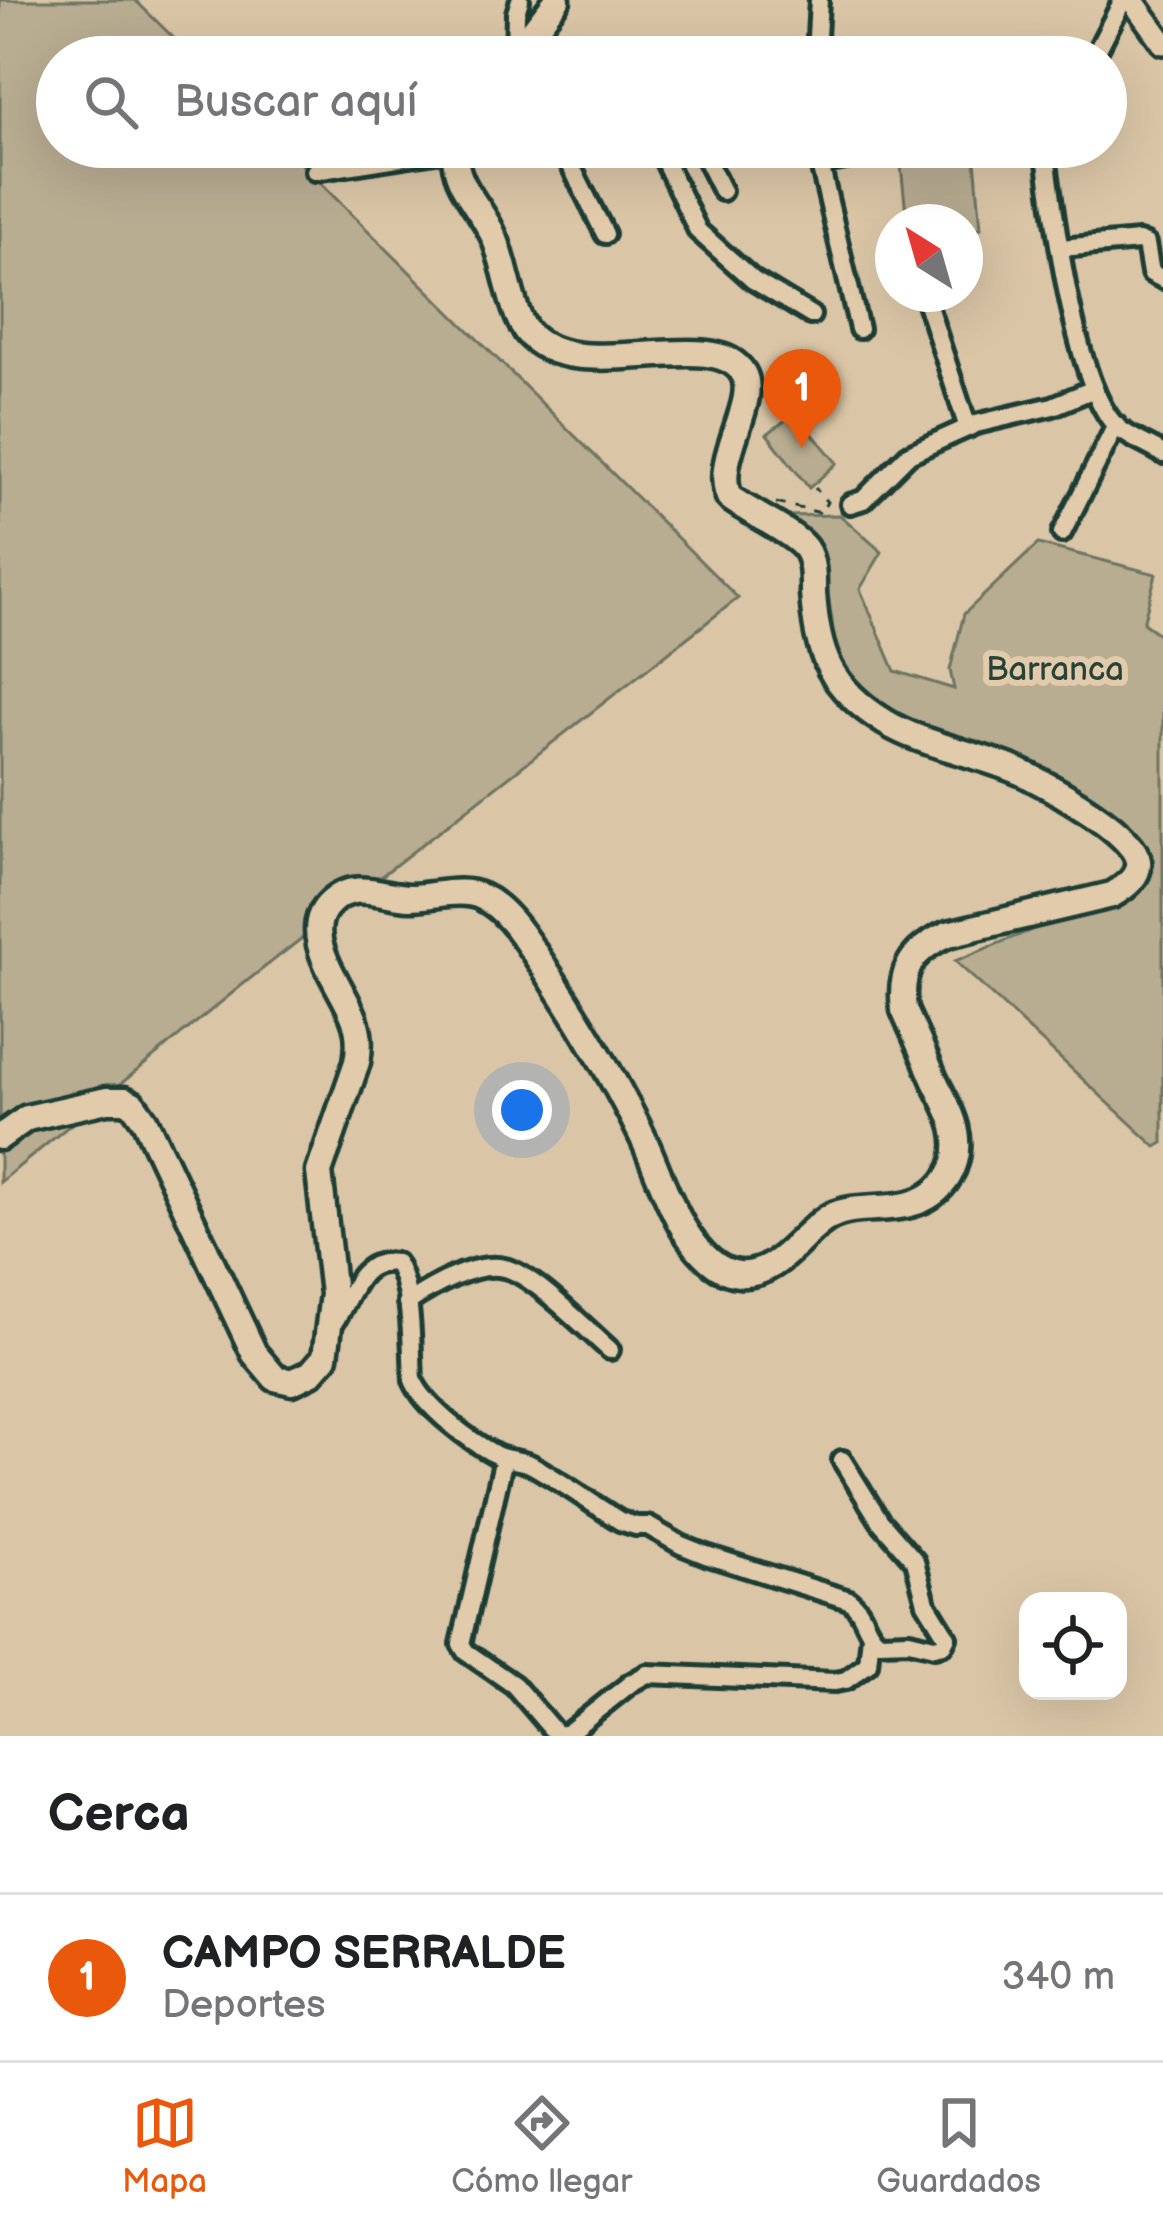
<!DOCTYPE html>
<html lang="es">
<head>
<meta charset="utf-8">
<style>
	body { margin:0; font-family:"Balsamiq Sans",sans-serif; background:#f6f6f6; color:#202124 }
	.controls { position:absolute; right:36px; bottom:36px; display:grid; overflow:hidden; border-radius:24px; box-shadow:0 12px 48px #0002 }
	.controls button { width:108px; height:108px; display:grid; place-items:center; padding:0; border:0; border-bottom:3px solid #e0e0e0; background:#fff; color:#202124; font:60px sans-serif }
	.compass { position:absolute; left:875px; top:204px; width:108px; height:108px; border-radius:50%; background:#fff; box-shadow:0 12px 48px #0002; rotate:323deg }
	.you { position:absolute; left:522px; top:1110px; width:42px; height:42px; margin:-30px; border:9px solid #fff; border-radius:50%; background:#1a73e8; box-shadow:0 0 0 18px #1a73e833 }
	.badge { display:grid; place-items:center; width:78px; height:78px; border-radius:50%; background:#ea580c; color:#fff; font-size:39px; font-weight:700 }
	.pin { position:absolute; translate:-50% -99px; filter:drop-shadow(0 3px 6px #0008) }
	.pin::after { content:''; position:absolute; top:63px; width:42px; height:36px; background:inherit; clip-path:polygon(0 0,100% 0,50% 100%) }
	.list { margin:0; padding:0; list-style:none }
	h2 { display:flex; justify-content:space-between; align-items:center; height:156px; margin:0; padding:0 48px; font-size:51px }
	h2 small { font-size:39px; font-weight:400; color:#757577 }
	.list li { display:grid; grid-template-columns:78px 1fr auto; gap:36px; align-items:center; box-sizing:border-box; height:168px; padding:0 48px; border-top:3px solid #e0e0e0 }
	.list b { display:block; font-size:45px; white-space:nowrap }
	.list p { margin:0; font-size:39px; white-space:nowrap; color:#757577 }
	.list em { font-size:39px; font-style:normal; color:#757577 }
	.icon { flex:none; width:66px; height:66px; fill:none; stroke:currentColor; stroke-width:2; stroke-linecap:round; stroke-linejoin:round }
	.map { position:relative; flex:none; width:1163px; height:1736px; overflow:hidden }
	.search { position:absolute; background:#fff; box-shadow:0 12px 48px #0002; left:36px; right:36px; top:36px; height:132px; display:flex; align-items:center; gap:30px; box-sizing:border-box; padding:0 42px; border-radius:66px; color:#757577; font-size:45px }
	.sheet { height:324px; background:#fff }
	nav { display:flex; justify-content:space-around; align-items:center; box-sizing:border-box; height:168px; border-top:3px solid #e0e0e0; background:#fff; font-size:33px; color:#757577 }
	nav a { display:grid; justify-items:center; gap:6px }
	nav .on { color:#ea580c }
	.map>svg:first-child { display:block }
	.green { fill:#b8ac91; stroke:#6c7462; stroke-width:3 }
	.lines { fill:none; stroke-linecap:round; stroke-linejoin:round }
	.minor-casing { stroke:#1f3d34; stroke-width:26 }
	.tertiary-casing { stroke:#1f3d34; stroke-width:30 }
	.secondary-casing { stroke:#1f3d34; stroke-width:33 }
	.path { stroke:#1f3d34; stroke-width:3; stroke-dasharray:9 9; stroke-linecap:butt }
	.minor { stroke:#e2cbab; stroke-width:16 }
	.tertiary { stroke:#e2cbab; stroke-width:21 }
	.secondary { stroke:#e2cbab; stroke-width:24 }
	.labels { text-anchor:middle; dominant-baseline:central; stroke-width:12; stroke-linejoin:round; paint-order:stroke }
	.park-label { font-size:33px; fill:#274339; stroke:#e2cbab }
</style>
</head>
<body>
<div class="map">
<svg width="1163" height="1736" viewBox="0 0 1163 1736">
	<rect width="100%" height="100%" fill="#dac5a6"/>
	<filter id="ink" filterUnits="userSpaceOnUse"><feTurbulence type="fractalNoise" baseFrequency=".00833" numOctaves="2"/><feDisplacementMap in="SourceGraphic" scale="24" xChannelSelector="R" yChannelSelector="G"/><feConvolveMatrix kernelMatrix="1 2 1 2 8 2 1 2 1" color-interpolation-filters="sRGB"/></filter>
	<g filter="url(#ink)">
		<g class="green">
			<polygon points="0,0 135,0 193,57 57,57 57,147 284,147 738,598 247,981 0,1182"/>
			<polygon points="899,147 974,147 981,228 965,229 965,222 907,222"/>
			<polygon points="795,413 837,463 809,488 767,434"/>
			<polygon points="840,515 882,552 860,589 895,671 954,689 950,670 964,614 1038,544 1156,574 1143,623 1163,637 1163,1143 1156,1147 955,961 1135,888 1146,851 1135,830 1045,779 887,709 849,682 838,665 823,557 784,516"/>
		</g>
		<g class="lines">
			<defs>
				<g id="minor">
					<polyline points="817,37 819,0"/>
					<polyline points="515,53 516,13 520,0"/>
					<polyline points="1094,57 1123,0"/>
					<polyline points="480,147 486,149 580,147"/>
					<polyline points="658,147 698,231 753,280 811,315"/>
					<polyline points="700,147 722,191"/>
					<path d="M1045,147c8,62 29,234 70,278 12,12 34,20 48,29"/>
					<polyline points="562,148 605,234"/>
					<polyline points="315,171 455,149"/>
					<polyline points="1061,248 1139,241 1146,244 1151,273 1163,279"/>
					<polyline points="924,294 968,428"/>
					<polyline points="859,329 820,164 877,153 876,147"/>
					<polyline points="850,504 863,500 909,454 976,424 1053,406 1094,389"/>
					<polyline points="1062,533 1116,425"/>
					<path d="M407,1303c24,-16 68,-42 97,-35 28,5 83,62 106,82"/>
					<path d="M329,1329c22,-25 25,-72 67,-66 17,29 15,83 17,117 11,27 57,61 83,75 12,6 24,4 36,10 30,17 59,38 88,56l16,5h12l33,19 25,10 143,45c17,12 15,32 31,42l29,-1 25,6 9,-2 4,-8 -21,-34 -11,-42 -35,-40 -38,-61"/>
					<polyline points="504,1458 461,1644 466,1652 514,1685 557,1735 568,1733 631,1683 647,1674 835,1682 846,1680 868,1664 871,1635"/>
				</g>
				<polyline id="tertiary" points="1132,0 1163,43"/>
				<g id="secondary">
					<polyline points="513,57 557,0"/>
					<path d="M0,1137l27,-19 80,-18h18l8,4 12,17 109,232 21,25 17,4 19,-9 14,-16 8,-63 -14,-122 38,-110c3,-16 3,-29 -3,-44 -12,-33 -58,-85 -23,-116 24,-22 52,-6 79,-5 22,0 51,-10 72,0 26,12 44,44 60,67 37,56 72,114 101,174 14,30 24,63 41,91 12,19 31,43 55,45 39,3 61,-40 90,-57 25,-13 55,-6 81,-13 35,-9 54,-41 45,-77 -4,-17 -15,-34 -22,-50 -9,-22 -19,-45 -29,-67 -5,-39 7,-60 44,-76l164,-39c12,-7 28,-18 26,-34 -4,-28 -82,-71 -107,-84 -43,-22 -106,-30 -146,-55 -55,-34 -68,-67 -72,-129 0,-14 1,-32 -8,-45 -13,-17 -57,-36 -76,-51 -17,-38 31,-96 14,-124 -30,-50 -169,16 -216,-41 -16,-20 -21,-68 -33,-95 -14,-33 -42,-52 -39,-90"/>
				</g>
			</defs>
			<use href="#minor" class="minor-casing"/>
			<use href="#tertiary" class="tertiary-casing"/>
			<use href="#secondary" class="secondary-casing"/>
			<polyline class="path" points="776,503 821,513 827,502 815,488"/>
			<use href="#minor" class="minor"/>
			<use href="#tertiary" class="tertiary"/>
			<use href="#secondary" class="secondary"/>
		</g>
	</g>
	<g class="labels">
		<g class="park-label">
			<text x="1055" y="670">Barranca</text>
		</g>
	</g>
</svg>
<div class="controls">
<button><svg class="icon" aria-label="locate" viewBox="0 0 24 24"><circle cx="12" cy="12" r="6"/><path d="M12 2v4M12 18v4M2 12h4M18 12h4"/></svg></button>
</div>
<svg class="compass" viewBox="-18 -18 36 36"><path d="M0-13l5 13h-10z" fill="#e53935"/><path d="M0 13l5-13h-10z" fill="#757577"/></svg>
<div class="you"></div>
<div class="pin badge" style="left:802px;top:448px">1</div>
<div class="search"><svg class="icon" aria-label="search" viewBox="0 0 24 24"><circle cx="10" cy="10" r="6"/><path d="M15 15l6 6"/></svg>Buscar aquí</div>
</div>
<section class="sheet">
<h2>Cerca<small></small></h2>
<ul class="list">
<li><span class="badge">1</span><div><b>CAMPO SERRALDE</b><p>Deportes</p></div><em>340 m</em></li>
</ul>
</section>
<nav>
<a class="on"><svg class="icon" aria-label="map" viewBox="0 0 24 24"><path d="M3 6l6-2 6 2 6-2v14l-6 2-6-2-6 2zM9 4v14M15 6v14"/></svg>Mapa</a>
<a><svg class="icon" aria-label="directions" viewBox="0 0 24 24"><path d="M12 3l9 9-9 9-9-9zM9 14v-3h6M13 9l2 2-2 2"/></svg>Cómo llegar</a>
<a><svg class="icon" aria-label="saved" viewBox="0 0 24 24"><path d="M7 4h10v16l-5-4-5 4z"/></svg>Guardados</a>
</nav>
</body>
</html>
